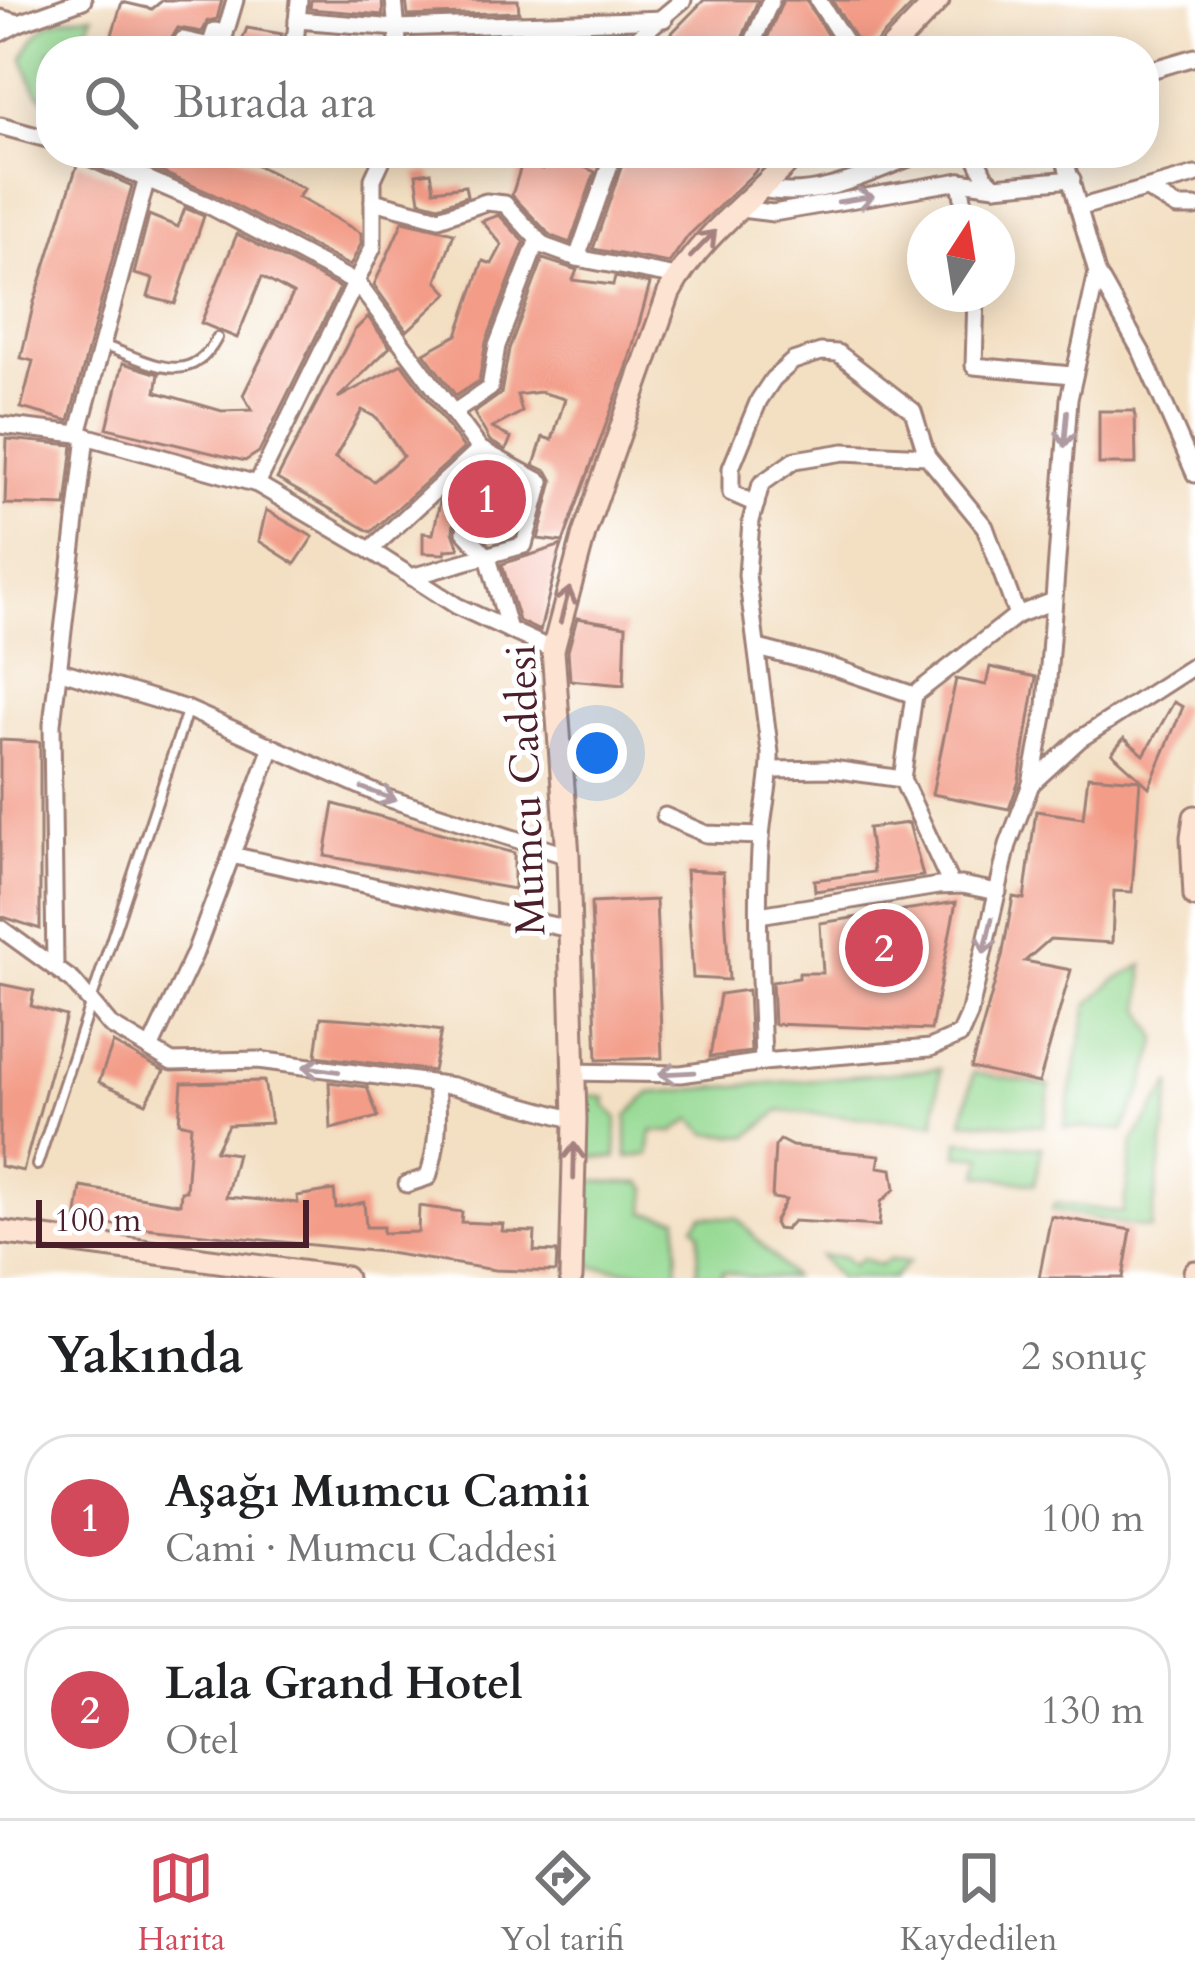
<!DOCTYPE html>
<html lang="tr">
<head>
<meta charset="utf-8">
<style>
	body { margin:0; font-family:Cardo,serif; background:#f6f6f6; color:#202124 }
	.compass { position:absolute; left:907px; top:204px; width:108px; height:108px; border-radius:50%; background:#fff; box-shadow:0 6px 30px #0003; rotate:12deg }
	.scale { position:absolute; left:36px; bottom:30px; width:273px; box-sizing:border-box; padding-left:12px; border:6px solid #4a1f2b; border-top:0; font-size:33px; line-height:42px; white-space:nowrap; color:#4a1f2b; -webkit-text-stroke:9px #fff; paint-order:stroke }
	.you { position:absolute; left:597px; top:753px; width:42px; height:42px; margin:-30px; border:9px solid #fff; border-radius:50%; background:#1a73e8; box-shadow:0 0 0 18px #1a73e833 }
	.badge { display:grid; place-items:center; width:78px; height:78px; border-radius:50%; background:#d1495b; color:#fff; font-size:39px; font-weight:700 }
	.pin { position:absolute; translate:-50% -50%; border:6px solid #fff; box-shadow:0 3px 12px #0006 }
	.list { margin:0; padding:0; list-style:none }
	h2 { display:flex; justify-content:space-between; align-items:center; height:156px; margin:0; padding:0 48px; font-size:51px }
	h2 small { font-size:39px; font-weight:400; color:#757577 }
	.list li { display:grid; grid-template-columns:78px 1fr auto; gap:36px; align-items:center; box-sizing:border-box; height:168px; margin:0 24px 24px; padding:0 24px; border:3px solid #e0e0e0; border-radius:48px }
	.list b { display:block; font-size:45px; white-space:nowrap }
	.list p { margin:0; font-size:39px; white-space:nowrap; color:#757577 }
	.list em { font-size:39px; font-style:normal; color:#757577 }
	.icon { flex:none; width:66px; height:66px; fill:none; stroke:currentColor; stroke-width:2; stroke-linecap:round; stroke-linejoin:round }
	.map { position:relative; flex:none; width:1195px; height:1278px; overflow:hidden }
	.search { position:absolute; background:#fff; box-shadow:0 6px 30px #0003; left:36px; right:36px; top:36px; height:132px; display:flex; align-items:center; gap:30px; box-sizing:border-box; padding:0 42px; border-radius:48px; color:#757577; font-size:45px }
	.sheet { height:540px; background:#fff }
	nav { display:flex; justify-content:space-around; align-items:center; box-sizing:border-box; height:168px; border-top:3px solid #e0e0e0; background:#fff; font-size:33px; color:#757577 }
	nav a { display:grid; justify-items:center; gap:6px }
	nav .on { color:#d1495b }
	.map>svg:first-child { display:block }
	.green { fill:#94d992; stroke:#6f7c5e; stroke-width:3 }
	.building { fill:#f39c88; fill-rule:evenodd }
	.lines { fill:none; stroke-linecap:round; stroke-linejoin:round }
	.lane-casing { stroke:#9e7f76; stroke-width:14 }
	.street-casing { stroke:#9e7f76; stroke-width:21 }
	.secondary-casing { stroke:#9e7f76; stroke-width:27 }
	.lane { stroke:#fff; stroke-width:8 }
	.street { stroke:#fff; stroke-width:15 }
	.secondary { stroke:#fde3d1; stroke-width:21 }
	.oneway { stroke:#ae9aa0 }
	.oneway2 { stroke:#a4817e }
	.labels { text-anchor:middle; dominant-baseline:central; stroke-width:10; stroke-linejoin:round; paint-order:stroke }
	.street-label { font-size:42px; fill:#4a1f2b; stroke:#fff }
</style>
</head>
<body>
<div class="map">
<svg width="1195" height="1278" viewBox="0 0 1195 1278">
	<rect width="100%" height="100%" fill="#fff"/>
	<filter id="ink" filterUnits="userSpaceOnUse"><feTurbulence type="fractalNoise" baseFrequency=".00833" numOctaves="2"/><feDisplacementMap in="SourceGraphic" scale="24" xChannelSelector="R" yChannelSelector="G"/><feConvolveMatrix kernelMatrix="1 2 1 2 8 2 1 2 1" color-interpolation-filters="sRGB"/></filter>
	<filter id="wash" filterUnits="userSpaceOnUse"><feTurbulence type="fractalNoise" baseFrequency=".004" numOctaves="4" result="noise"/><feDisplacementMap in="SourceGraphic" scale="48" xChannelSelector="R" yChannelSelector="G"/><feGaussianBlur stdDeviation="2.7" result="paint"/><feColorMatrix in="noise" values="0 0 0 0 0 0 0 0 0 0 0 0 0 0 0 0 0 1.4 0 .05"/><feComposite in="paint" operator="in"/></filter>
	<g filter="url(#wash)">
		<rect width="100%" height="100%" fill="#f3dfc2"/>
		<g class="green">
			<path d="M93,15l-15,36h-27v55l-17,-18 -11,-30c15,-36 32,-41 70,-43z"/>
			<polygon points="1143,965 1142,1009 1158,1039 1142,1091 1123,1130 1064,1127 1088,1005 1114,981"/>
			<polygon points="940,1069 935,1123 779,1111 749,1136 708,1134 692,1119 674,1132 652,1131 649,1155 627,1157 627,1116 650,1093"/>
			<polygon points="973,1073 1050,1086 1044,1126 963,1121"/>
			<polygon points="1172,1082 1151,1229 1052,1210 1055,1203 1123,1213 1133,1142"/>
			<polygon points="580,1094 606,1098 605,1105 617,1117 616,1158 580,1157"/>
			<polygon points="959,1141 1042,1147 1035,1184 979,1175 983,1157 958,1155"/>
			<polygon points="585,1181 642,1183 647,1189 645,1213 678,1218 677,1275 594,1267 583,1253"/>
			<polygon points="702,1216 737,1218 793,1278 752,1278 723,1271 722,1278 697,1276 700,1232 694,1226"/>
			<polygon points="820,1256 844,1257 853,1265 862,1258 880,1265 888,1260 910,1261 893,1278 839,1278"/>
		</g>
		<g id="blocks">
			<g class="building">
				<polygon points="163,0 222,0 217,19 208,21 202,32 178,28 164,51 107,51 122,2 152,9"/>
				<polygon points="311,0 382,0 383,15 310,9"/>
				<polygon points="406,0 518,0 519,12 408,16"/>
				<polygon points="704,0 758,0 737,51 654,51"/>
				<polygon points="783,0 806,0 837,51 762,51"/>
				<polygon points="832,0 917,0 868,51 863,51"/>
				<polygon points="247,28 282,34 276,51 238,51"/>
				<polygon points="520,36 521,51 479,51 479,37"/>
				<polygon points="620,37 610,51 574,51 574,38"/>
				<polygon points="117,153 233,153 304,189 298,197 361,233 361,244 350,266 215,195"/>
				<polygon points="548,153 587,153 582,166 595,172 570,243 551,236 512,195 522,163 542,169"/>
				<polygon points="626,153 769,153 754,173 688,236 669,263 593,249"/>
				<polygon points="78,162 132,186 69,421 21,408 33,361 21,358 34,302"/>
				<polygon points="431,172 434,190 465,186 467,196 439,206 420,201 416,174"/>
				<polygon points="185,208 204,216 175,304 148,297 153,279 134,274 149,215 178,227"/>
				<polygon points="499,215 524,242 486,342 479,381 456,396 424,353 457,335 483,261 492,264 502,245 482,221"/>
				<polygon points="403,221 454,233 437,281 448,293 407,331 374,285"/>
				<polygon points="237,234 340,288 259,452 245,461 107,428 123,363 159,374 156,392 222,411 252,410 243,395 293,294 262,277 237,338 201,323"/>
				<polygon points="543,259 577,270 573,280 613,285 615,277 650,284 627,367 563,542 538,539 553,481 548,472 534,465 543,437 552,440 565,399 540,392 517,395 522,412 492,428 511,438 506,450 490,441 474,413 501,394 509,349"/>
				<path d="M368,317l22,30 -52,51 64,-34 62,84 -93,84 -94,-53 77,-148zM362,410l15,8 26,38 -29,25 -39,-23z"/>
				<polygon points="1099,411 1135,411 1136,464 1099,464"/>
				<polygon points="7,439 73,445 66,506 5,504"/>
				<polygon points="481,473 501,501 497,533 477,528"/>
				<polygon points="440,502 455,510 453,532 459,549 446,550 445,554 423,553 423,533 433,534"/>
				<polygon points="266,510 313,537 295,564 259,541"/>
				<polygon points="562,545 559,554 540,631 519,621 502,564"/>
				<polygon points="577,618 626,626 624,685 570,680 568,651"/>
				<polygon points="990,667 1036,677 1019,781 1009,809 932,794 956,679 986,685"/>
				<polygon points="1174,702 1183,707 1149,787 1112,753 1124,738 1144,755"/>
				<polygon points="0,740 40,742 40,929 0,916"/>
				<polygon points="1088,776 1140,780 1132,892 1114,891 1112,943 1050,939 1025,961 1071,970 1039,1083 971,1068 1002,957 1013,897 1024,899 1036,811 1083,818"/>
				<polygon points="334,804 514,853 514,889 325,856"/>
				<polygon points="909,823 923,876 815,891 814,880 874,872 868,828"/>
				<polygon points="686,870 723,872 729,980 693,978"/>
				<polygon points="656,900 662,1058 597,1060 591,903"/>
				<polygon points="956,902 931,1030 774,1024 772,982 799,978 799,973 823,973 820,923"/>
				<polygon points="0,984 34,991 31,1006 66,1016 23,1171 0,1166"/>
				<polygon points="748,990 751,1052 710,1057 720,994"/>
				<polygon points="321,1017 378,1021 441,1031 433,1071 316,1056"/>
				<polygon points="113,1043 164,1071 146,1103 99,1082"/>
				<polygon points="264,1081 271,1123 228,1125 215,1151 237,1154 226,1197 298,1203 297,1196 334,1190 336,1208 364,1202 366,1227 383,1227 383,1233 418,1232 419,1206 462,1212 461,1222 503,1224 502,1231 535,1232 534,1251 557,1252 556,1272 495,1270 382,1252 76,1221 81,1187 180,1204 181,1191 186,1191 191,1125 179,1122 182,1083"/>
				<polygon points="329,1082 367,1087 378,1117 331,1129"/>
				<polygon points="780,1140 792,1146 880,1155 878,1167 892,1169 895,1189 881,1202 879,1226 793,1221 785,1230 777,1229 774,1223 786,1200 772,1198 775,1146"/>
				<polygon points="1051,1216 1131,1230 1123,1278 1039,1278"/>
			</g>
		</g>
	</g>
	<g filter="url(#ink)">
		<use href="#blocks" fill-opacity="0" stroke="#9e7f76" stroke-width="3"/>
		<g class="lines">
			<defs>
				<g id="lane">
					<path d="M104,346c44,14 85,45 113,-8"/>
					<polyline points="37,1165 187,711"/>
				</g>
				<g id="street">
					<polyline points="394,0 399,51"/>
					<polyline points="818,0 851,51"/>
					<polyline points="0,18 19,23 0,33"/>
					<polyline points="297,20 397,28 664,19"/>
					<polyline points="19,23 83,0"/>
					<polyline points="178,51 183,40 210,46 215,31 225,34 235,0"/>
					<polyline points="289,51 296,33 299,0"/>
					<polyline points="622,51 683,0"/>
					<polyline points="749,51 771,0"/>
					<polyline points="1144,72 1195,57"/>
					<polyline points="0,126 51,140"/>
					<polyline points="86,153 210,206 358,284 480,449 370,550 457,606 553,650"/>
					<polyline points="974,153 984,175 995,186 1072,179"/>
					<polyline points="1063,153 1097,273 1142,353 1195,474"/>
					<polyline points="960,181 967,222"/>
					<path d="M763,189c54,13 109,-18 159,-36"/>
					<polyline points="1147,189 1177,207 1195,207"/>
					<polyline points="373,201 439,218 486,202 505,204 544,246 577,258 614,153"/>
					<polyline points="1078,208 1195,175"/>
					<polyline points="741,209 773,213 960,181 995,186"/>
					<polyline points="577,258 677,277"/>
					<polyline points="976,294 974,366 1072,375"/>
					<polyline points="453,413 490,388 497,346 538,239"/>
					<polyline points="0,425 78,434 257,484 370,550"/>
					<polyline points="78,434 147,178"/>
					<polyline points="470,462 465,532 488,557 509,630"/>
					<polyline points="257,484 373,247 373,179 385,153"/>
					<polyline points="756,504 731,493 731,468 759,400 773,379 793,361 821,352 838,353 913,411 927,456"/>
					<polyline points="411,577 524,545 541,482 480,449"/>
					<polyline points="758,648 835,668 914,695 1017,615"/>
					<polyline points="58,670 187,709 387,798 568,856"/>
					<polyline points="914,695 902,779 951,885"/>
					<polyline points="771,770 832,769 902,779"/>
					<polyline points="1031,784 1080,739 1195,665"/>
					<polyline points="665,816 706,834 761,836"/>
					<polyline points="231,855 569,929"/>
					<polyline points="759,915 938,886 962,885 998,892"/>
					<polyline points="0,928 73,981 110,1025 172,1062 258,1060 453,1086 575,1120"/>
					<polyline points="55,968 52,724 86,436"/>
					<polyline points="150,1049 194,955 272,747"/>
					<path d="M763,1062c-2,-75 -8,-151 -2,-225 2,-29 10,-55 9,-84l-23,-178 4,-54 10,-37 34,-24 49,-8 83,4 58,71 32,88 34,-13"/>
					<polyline points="571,1072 681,1074 763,1062 930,1048 960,1035 969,1015 1008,845 1031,784 1046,706 1069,399 1097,273"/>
					<path d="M407,1184l21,-7c10,-31 11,-58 8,-90"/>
				</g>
				<g id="secondary">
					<polyline points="889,51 938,0"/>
					<polyline points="1195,817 1192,837 1195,896"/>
					<polyline points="0,1232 345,1278"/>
					<path d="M571,1278l4,-158 -7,-264 -15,-206 31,-116 85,-241c30,-57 84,-94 128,-140"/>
					<polyline points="1195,1278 1195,1272"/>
				</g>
			</defs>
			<use href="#lane" class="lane-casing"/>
			<use href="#street" class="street-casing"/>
			<use href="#secondary" class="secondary-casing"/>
			<use href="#lane" class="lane"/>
			<use href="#street" class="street"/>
			<use href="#secondary" class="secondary"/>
		</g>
		<defs><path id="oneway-shaft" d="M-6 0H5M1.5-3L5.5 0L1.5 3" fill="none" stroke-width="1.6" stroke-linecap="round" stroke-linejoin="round" transform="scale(3)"/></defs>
		<g class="oneway">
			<use href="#oneway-shaft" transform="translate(856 199) rotate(-9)"/>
			<use href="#oneway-shaft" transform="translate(1066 429) rotate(95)"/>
			<use href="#oneway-shaft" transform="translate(379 794) rotate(20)"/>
			<use href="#oneway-shaft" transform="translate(988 936) rotate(103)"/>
			<use href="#oneway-shaft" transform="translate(321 1069) rotate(-172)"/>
			<use href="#oneway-shaft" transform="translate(677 1073) rotate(177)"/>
		</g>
		<g class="oneway2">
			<use href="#oneway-shaft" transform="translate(703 244) rotate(-46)"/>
			<use href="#oneway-shaft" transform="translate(565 605) rotate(-75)"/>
			<use href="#oneway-shaft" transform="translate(574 1161) rotate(-89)"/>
		</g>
	</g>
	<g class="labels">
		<g class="street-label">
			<text transform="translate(526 790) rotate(-92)">Mumcu Caddesi</text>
		</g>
	</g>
</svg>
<svg class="compass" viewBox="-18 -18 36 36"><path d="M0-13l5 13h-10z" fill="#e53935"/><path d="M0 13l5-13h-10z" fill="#757577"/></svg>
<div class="scale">100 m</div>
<div class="you"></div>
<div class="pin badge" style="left:487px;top:499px">1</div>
<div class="pin badge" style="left:884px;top:948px">2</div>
<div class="search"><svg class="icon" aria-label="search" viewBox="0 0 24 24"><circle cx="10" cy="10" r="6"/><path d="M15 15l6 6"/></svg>Burada ara</div>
</div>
<section class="sheet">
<h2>Yakında<small>2 sonuç</small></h2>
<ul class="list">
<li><span class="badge">1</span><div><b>Aşağı Mumcu Camii</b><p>Cami · Mumcu Caddesi</p></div><em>100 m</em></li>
<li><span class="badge">2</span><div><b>Lala Grand Hotel</b><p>Otel</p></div><em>130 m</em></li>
</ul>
</section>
<nav>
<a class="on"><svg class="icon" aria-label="map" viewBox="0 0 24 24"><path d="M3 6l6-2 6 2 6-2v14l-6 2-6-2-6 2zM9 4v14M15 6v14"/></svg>Harita</a>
<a><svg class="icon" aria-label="directions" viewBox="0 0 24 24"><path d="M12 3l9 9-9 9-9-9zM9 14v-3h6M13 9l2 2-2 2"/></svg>Yol tarifi</a>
<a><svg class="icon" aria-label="saved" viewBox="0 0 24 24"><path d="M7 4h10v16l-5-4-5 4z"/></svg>Kaydedilen</a>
</nav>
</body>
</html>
